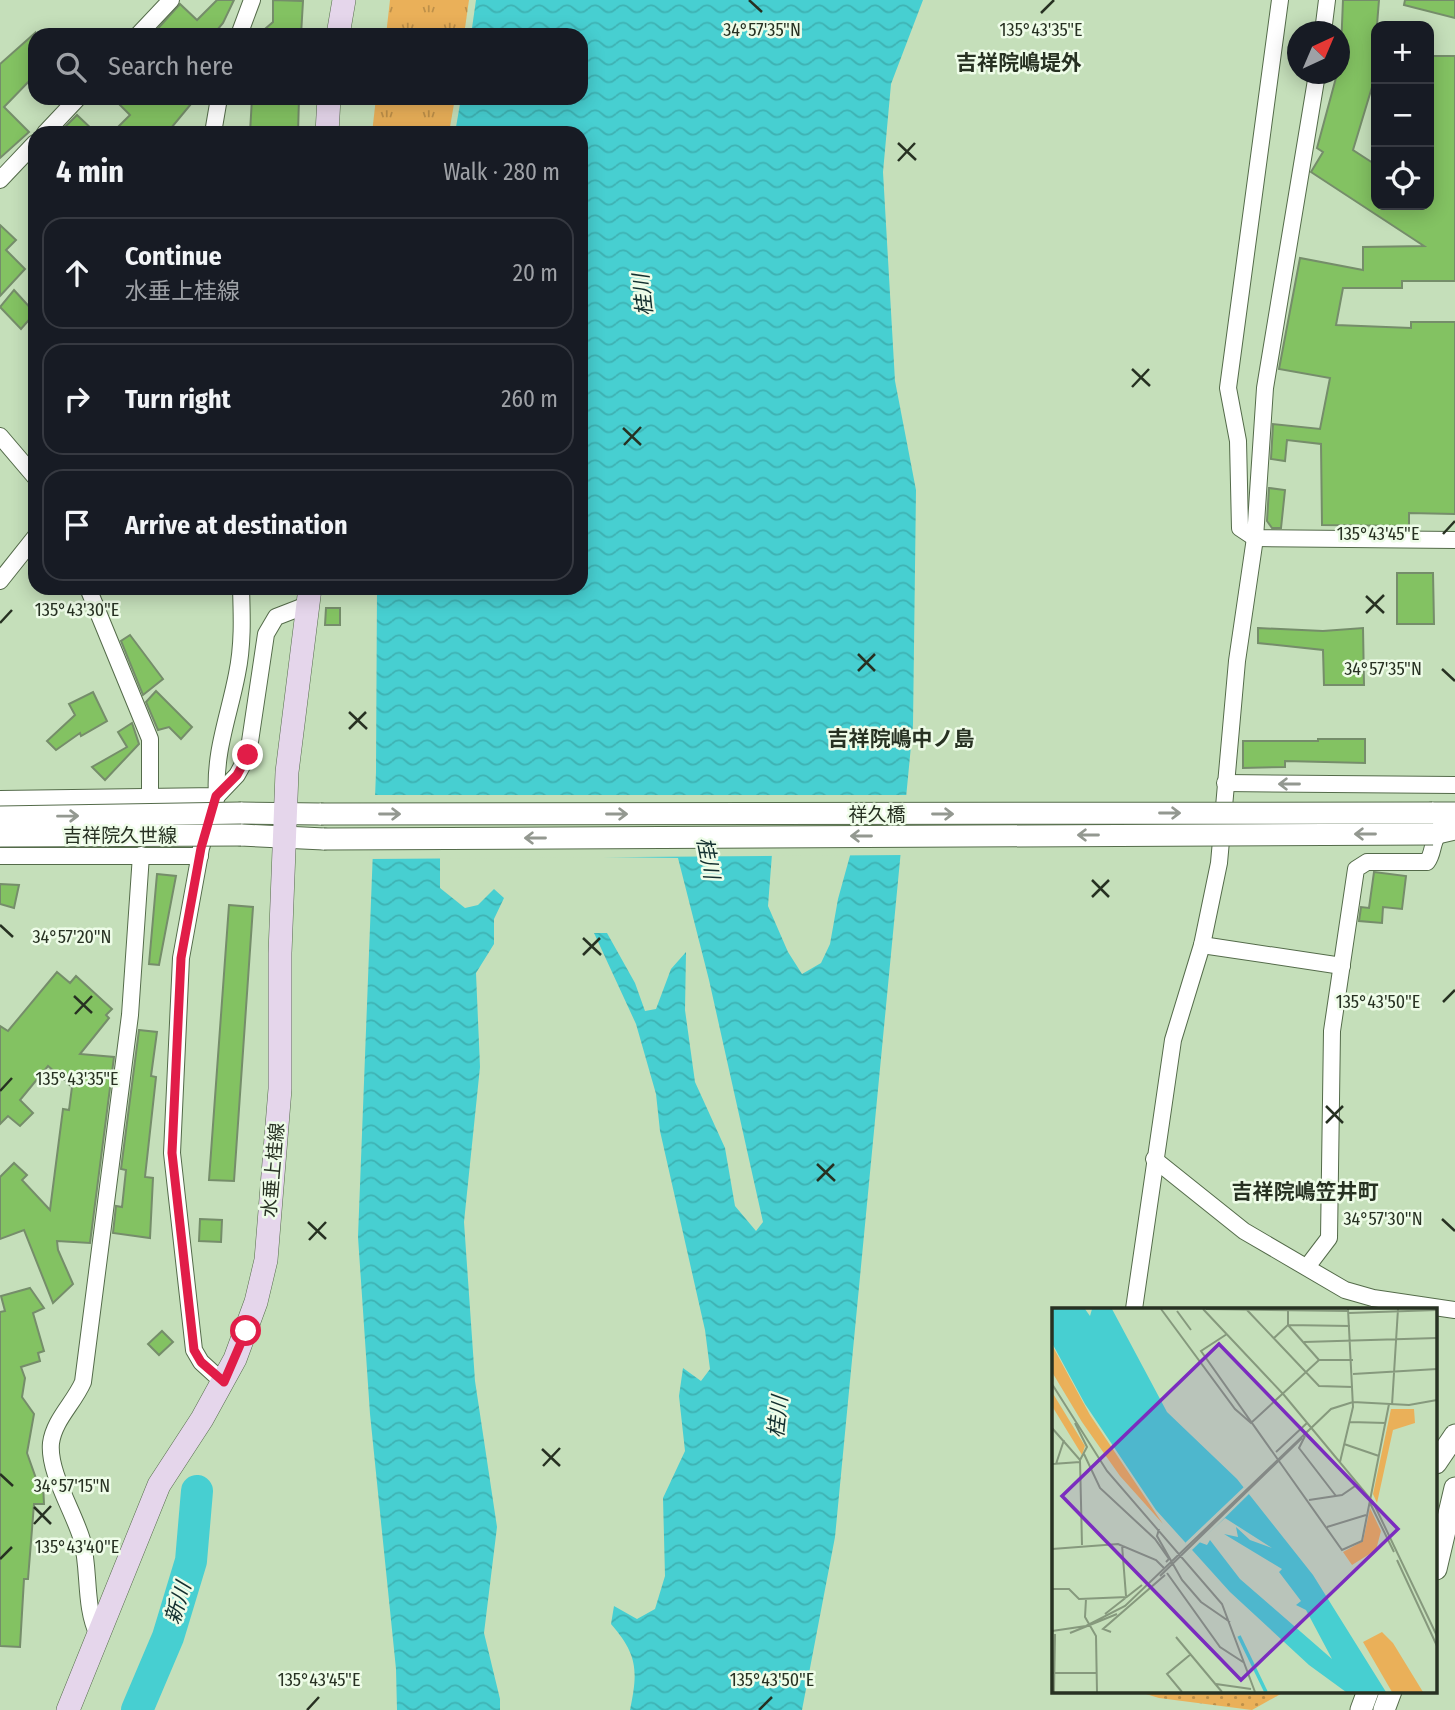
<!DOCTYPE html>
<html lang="en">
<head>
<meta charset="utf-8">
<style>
	body { margin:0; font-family:"Fira Sans Condensed","Noto Sans JP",sans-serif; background:#242831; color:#f1f3f6 }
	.controls { position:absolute; right:21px; top:21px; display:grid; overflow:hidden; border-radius:14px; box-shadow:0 4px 18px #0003 }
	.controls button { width:63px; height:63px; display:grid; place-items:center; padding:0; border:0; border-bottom:2px solid #363941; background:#171b24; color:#f1f3f6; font:35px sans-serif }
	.compass { position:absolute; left:1287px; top:21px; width:63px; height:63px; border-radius:50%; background:#171b24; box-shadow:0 4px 18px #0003; rotate:44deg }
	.stop { position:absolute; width:21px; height:21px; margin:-16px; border:5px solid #e11d48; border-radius:50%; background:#fff }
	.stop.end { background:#e11d48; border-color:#fff; box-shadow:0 2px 7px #0008 }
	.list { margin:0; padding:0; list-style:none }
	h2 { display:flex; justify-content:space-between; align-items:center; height:91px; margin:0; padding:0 28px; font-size:30px }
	h2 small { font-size:23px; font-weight:400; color:#9ea1a6 }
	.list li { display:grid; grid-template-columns:46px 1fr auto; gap:21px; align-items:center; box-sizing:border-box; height:112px; margin:0 14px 14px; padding:0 14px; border:2px solid #363941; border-radius:21px }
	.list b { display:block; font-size:26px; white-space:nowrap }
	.list p { margin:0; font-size:23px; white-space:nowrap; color:#9ea1a6 }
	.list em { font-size:23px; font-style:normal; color:#9ea1a6 }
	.icon { flex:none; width:38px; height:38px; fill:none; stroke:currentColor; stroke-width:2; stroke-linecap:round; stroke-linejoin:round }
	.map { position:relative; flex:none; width:1455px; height:1710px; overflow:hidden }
	.search { position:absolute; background:#171b24; box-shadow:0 4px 18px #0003; left:28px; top:28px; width:560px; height:77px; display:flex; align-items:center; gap:18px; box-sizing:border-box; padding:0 24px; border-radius:21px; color:#9ea1a6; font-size:26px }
	.panel { position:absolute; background:#171b24; box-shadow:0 4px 18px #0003; left:28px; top:126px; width:560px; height:469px; border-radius:21px }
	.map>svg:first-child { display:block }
	.grass { fill:url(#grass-tufts) }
	.park { fill:url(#park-dots) }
	.water { fill:url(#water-waves); fill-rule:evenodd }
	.pier { fill:#c5dfba }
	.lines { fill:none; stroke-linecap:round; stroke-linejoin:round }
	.river { stroke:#47cfd1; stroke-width:32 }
	.building { fill:#83c262; stroke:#758d6a; stroke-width:2 }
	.minor-casing { stroke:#546b4a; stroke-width:18 }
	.tertiary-casing { stroke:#546b4a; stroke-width:23 }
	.secondary-casing { stroke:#546b4a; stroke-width:24 }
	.minor { stroke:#fff; stroke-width:16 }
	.tertiary { stroke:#fff; stroke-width:21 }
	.secondary { stroke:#e5d6eb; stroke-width:23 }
	.tertiary-bridge-casing { stroke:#546b4a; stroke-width:23; stroke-linecap:butt }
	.tertiary-bridge { stroke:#fff; stroke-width:21 }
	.oneway { stroke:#939890 }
	.route { stroke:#e11d48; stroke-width:9 }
	.ticks { fill:none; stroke:#273122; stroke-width:2.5 }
	.labels { text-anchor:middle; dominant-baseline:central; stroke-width:5; stroke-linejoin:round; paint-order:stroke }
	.street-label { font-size:19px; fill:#273122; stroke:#eefce8 }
	.neighbourhood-label { font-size:21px; font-weight:bold; fill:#273122; stroke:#eefce8 }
	.water-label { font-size:21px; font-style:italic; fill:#122f2f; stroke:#eefce8 }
	.inset-river { fill:none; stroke:#47cfd1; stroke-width:3.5 }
	.inset-road { fill:none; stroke:#86997d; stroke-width:2 }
	.view { fill:#7b2cbf; fill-opacity:0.15; stroke:#7b2cbf; stroke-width:3.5 }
	.inset-edge { fill:none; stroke:#273122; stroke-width:3.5 }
	.ticks-label { font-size:18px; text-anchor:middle; fill:#273122; stroke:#eefce8; stroke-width:5; stroke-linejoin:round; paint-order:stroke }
</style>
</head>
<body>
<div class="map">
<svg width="1455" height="1710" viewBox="0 0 1455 1710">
	<defs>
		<pattern id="grass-tufts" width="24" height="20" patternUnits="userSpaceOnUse" patternTransform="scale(1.75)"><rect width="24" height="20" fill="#eab059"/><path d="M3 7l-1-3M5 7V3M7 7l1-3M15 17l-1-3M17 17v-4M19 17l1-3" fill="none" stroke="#be9049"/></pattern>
		<pattern id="park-dots" width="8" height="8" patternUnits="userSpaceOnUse" patternTransform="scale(1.75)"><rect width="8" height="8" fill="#eab059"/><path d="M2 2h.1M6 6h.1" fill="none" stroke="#be9049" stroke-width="1.8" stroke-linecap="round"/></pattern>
		<pattern id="water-waves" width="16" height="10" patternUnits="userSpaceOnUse" patternTransform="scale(1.75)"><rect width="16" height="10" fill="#47cfd1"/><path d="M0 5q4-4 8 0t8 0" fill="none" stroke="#3eb2b3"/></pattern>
	</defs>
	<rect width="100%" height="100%" fill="#c5dfba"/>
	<g class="grass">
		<polygon points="390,0 469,0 464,35 386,35"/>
		<polygon points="376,98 455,98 449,133 372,133"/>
	</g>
	<polygon class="park" points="1136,1691 1286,1691 1252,1710 1159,1698"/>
	<path class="water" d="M476,0h447l-32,84 -8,88 12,209 21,109 -3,235 -78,812 -33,173h-172c8,-39 8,-55 -19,-86l3,-18 23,13 18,-10 10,-33 -2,-78 22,-47 -6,-55 4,-28 18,13 9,-12 -5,-39 -45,-199 -4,-37 -20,-70 -42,-91h13l28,50 10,28 11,-2 15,-40 15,-17 -1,58 10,72 30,66 10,58 21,25 7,-9 -54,-242 -31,-122 -238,-3v33l25,20 13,-3 16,-16 10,9 -10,21v25l-18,29 4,94 -16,155 11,159 22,146 -13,106 16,66v11h-103l-1,-41 -26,-255 -12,-177 18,-465 1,-184h204v-455h-126l6,-35h120v-63h-110zM851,852l-13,47 -8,45 -9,19 -19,11 -14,-22 -20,-46 4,-52z"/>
	<polygon class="pier" points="371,795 910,795 904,855 369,859"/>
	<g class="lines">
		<polyline class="river" points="137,1710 168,1637 191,1561 197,1491"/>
	</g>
	<g class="building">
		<polygon points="217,0 234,0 223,23 213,35 152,35 180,4 197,20"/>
		<polygon points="273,0 303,1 301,35 258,35 273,22"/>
		<polygon points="1343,0 1379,0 1372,87 1353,150 1376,165 1376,205 1429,205 1429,56 1455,56 1455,281 1402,281 1402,288 1343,288 1336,325 1411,328 1411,322 1455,322 1455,514 1409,513 1409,526 1322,525 1321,444 1287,440 1285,461 1271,459 1273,424 1320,429 1330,378 1279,369 1300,258 1363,270 1363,247 1424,246 1311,172 1323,152 1317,148 1337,74 1340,74"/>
		<polygon points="1405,0 1455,0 1455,18 1404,5"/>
		<polygon points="35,33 35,75 4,107 29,132 0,158 0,64"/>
		<polygon points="113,98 196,98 167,133 112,133 130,115"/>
		<polygon points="252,98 299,98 298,133 250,133"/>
		<polygon points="77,115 96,133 59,133"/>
		<polygon points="0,225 16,240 6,250 25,269 0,296"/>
		<polygon points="14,290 35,313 21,329 0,307"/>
		<polygon points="1269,488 1285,490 1281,528 1272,528 1267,521"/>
		<polygon points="1397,573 1433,573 1434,624 1397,624"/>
		<polygon points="326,608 340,608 340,625 325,625"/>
		<polygon points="1258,628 1323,631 1363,628 1364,685 1324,685 1323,650 1258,643"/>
		<polygon points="130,635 163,679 143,695 121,641"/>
		<polygon points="156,691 192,727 181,739 169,727 158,730 146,702"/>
		<polygon points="93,692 107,721 81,736 80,733 56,750 47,741 75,715 69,704"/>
		<polygon points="132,723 139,744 105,780 92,767 127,747 118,732"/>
		<polygon points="1318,739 1365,739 1365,763 1285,761 1285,767 1243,768 1243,741 1318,741"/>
		<polygon points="1374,872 1406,876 1402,909 1383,907 1382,923 1359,921 1361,907 1369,908"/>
		<polygon points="157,874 176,876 159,965 149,964"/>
		<polygon points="0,884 19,885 14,908 0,904"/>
		<polygon points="229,905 253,907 234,1181 209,1180"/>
		<polygon points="57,972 70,983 76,976 112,1009 106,1015 109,1018 80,1054 114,1057 90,1243 57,1241 58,1250 73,1284 53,1303 24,1230 0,1239 0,1177 14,1163 27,1175 22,1180 50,1210 63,1109 69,1110 72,1087 66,1082 67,1077 64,1080 48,1066 20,1100 33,1113 20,1126 8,1116 0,1124 0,1026 8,1031"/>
		<polygon points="139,1030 157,1032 151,1076 156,1077 145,1177 153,1178 150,1238 113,1233 116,1206 122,1207 126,1170 121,1169"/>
		<polygon points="200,1219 222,1220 221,1242 199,1241"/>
		<polygon points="30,1288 44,1308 33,1313 44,1351 38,1353 40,1361 21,1367 25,1378 22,1397 34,1414 27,1453 38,1484 43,1484 44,1504 34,1504 28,1579 24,1579 20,1647 0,1646 0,1312 5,1311 1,1296"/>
		<polygon points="162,1331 173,1342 159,1355 148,1344"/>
	</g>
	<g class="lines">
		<defs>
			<g id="minor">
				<polyline points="1280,0 1228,388 1238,441 1240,528 1255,538 1455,540"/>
				<polyline points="1323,32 1327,0"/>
				<polyline points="138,35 171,0"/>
				<polyline points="239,35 252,0"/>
				<polyline points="45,133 78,98"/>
				<polyline points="213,133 219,98"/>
				<polyline points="0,180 35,143"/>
				<polyline points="0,436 35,477"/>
				<polyline points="0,581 35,537"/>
				<polyline points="88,588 150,739 150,803"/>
				<polyline points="1225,783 1455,785"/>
				<path d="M0,799l217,-3c-3,-44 12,-80 20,-122 6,-29 5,-57 4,-86"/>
				<polyline points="0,856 200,856"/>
				<polyline points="1202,945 1342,966"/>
				<polyline points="1154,1159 1244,1231 1345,1290 1373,1298 1455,1310"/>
				<path d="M1307,1267l22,-29 3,-207 24,-162 11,-7h60c7,-9 4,-19 12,-29"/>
				<polyline points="1134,1309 1173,1040 1202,945 1219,863 1237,661 1255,538 1265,388 1317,74"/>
				<polyline points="224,1383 201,1362 194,1350 172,1153 181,958 201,848 217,796 237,775 248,755 266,634 276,617 307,605"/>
				<path d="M98,1635c-14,-29 -8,-64 -16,-95 -8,-28 -34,-68 -31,-97 3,-23 23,-40 32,-61l47,-367 11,-160"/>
			</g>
			<g id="tertiary">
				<polyline points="241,813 321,814"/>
				<polyline points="1432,813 1455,813"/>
				<polyline points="1433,834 1455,829"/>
				<polyline points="241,835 324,839"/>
				<polyline points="1436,1463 1455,1435"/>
				<polyline points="1436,1569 1455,1488"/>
				<polyline points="1361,1710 1368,1691"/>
				<polyline points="1384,1710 1391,1691"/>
			</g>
			<g id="secondary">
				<polyline points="338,35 344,0"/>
				<polyline points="327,133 329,98"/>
				<polyline points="68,1710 159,1485 202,1419 235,1359 256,1302 266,1260 280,1089 280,953 287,772 310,588"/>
			</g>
		</defs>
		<use href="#minor" class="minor-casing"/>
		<use href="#tertiary" class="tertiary-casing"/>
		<use href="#secondary" class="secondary-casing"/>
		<use href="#minor" class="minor"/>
		<use href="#tertiary" class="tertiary"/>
		<use href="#secondary" class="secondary"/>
		<defs>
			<g id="tertiary-bridge">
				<polyline points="321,814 1432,813"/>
				<polyline points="0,817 241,813"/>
				<polyline points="0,836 241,835"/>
				<polyline points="324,839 1433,834"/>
			</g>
		</defs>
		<use href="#tertiary-bridge" class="tertiary-bridge-casing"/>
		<use href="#tertiary-bridge" class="tertiary-bridge"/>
	</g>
	<defs><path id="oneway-shaft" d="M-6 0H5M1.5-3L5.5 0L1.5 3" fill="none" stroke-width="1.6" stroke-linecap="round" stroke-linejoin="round" transform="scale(1.75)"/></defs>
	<g class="oneway">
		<use href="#oneway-shaft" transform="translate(1289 784) rotate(-180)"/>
		<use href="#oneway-shaft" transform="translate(1170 813)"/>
		<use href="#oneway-shaft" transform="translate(390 814)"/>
		<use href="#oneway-shaft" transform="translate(617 814)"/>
		<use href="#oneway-shaft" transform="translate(943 814)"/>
		<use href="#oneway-shaft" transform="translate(68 816) rotate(-1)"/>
		<use href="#oneway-shaft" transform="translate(1365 834) rotate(180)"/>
		<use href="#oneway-shaft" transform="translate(1088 835) rotate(180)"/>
		<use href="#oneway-shaft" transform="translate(861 836) rotate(180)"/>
		<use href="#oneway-shaft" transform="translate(535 838) rotate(180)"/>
	</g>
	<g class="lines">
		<polyline class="route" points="246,1331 224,1382 201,1362 194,1350 172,1153 181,958 201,848 216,796 237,775 248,755"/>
	</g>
	<path class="ticks" d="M749,0l13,12M1041,13l13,-13M898,143l18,17M898,161l17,-18M1132,369l18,17M1132,387l17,-18M623,428l18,17M624,445l17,-18M1443,534l12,-13M1366,596l18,17M1366,613l18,-18M0,623l12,-13M858,654l17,17M1442,669l13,12M858,671l17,-17M349,712l18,17M349,729l17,-17M1092,880l17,17M1092,897l17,-17M0,925l13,12M583,938l18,17M583,955l17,-17M74,996l18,17M1443,1002l12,-12M75,1014l17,-18M0,1091l12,-13M1326,1106l17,17M1326,1123l17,-17M817,1164l18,17M817,1181l17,-17M1442,1219l13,12M308,1222l18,17M309,1240l17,-18M542,1449l18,17M543,1466l17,-18M0,1474l13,12M34,1507l17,17M34,1524l17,-18M0,1559l12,-12M307,1710l12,-13M759,1710l13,-13"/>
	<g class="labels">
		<g class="street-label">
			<text x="877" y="814">祥久橋</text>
			<text x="120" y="835">吉祥院久世線</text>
			<text transform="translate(273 1170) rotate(-85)">水垂上桂線</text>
		</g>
		<g class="neighbourhood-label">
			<text x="1019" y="63">吉祥院嶋堤外</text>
			<text x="901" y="739">吉祥院嶋中ノ島</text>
			<text x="1305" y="1192">吉祥院嶋笠井町</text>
		</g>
		<g class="water-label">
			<text transform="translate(643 295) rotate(-96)">桂川</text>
			<text transform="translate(708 858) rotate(79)">桂川</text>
			<text transform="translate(778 1417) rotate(-84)">桂川</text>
			<text transform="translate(178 1603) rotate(-73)">新川</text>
		</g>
	</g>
	<g transform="translate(1052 1308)">
		<rect width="385" height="385" fill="#c5dfba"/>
		<path d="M0,37l38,70 73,109 -43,-48 -38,-54 -30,-50z" fill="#eab059"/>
		<path d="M0,84l33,54 -3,9 -30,-49zM339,101h23l1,14 -22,7 -16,73 -4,-9zM318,200l11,23 -5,19 -24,15 -9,-13 20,-11zM330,324l11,11 30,49h-31l-29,-50z" fill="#eab059"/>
		<path d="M0,1h33l5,7 2,-7h20l55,103 70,67 76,96 73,117h-40l-37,-27 -79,-73 -74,-82 -71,-106 -33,-61zM173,210l47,30 -22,-8 -14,-13 2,10 -14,-3 58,35 -3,3 22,29 -5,4 10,5 26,49 -92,-80 -30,-39 -3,5 -8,-3z" fill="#47cfd1" fill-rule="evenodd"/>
		<path d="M194,177l5,7 -61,60 -7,-7z" fill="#c5dfba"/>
		<path class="inset-river" d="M187,328l27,56"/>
		<path class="inset-road" d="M109,1l74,100 16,14 68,-63h34M151,1l81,86 89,107 64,134M154,1l143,2M195,2l72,76 34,1M236,2v15l31,35M125,3l14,19M297,5l88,-3M175,26l-26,17 141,199 20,-9 27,-137M222,30l14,-13 62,1M252,34l133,-4M301,66l84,-5M0,76l55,87 115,133 33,88M340,97l6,-96M298,114l36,1M0,120l28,32 7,-13 -12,-24M253,128l-6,12 37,48M292,136l35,12M224,144l31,-29M32,146l16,34 55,51 14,20 -3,3M28,152l2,85M288,154l13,-55 -5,-98M0,156l28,-2M4,156l8,-24M257,192l33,-5 16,-11M318,195l24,49M275,219l39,-12M107,221l-2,7 25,44 19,22 29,20M70,237l4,51M0,241l66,-5 38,16 9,9M345,252l40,86M115,265l53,74 23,15M108,268l142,-138M0,281h17l10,10 48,-2M34,291l-1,18 11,19 1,56M53,306l37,-29M0,323l34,-5 39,-20 206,-197 22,-7 56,3 28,-5M59,324l-8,-3 62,-54M18,325l47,-19M124,329l46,55M0,365h44M164,376l35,5M2,384l1,-58M130,384l-15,-18 24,-20"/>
		<path class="view" d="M167,36l179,185 -157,151 -179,-184z"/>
		<rect width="385" height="385" class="inset-edge"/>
	</g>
	<g class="ticks-label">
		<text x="762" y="36">34°57'35"N</text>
		<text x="1041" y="36">135°43'35"E</text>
		<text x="1378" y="540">135°43'45"E</text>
		<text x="77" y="616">135°43'30"E</text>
		<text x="1383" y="675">34°57'35"N</text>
		<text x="72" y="943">34°57'20"N</text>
		<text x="1378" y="1008">135°43'50"E</text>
		<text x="77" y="1085">135°43'35"E</text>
		<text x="1383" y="1225">34°57'30"N</text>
		<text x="72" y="1492">34°57'15"N</text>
		<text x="77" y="1553">135°43'40"E</text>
		<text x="319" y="1686">135°43'45"E</text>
		<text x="772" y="1686">135°43'50"E</text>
	</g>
</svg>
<div class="controls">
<button>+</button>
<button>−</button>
<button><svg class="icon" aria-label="locate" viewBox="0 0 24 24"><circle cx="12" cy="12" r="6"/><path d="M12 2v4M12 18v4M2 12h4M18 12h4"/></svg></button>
</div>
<svg class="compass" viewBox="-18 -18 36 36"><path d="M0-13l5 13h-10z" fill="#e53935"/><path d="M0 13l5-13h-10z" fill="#9ea1a6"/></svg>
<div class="stop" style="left:246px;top:1331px"></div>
<div class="stop end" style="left:248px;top:755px"></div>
<div class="search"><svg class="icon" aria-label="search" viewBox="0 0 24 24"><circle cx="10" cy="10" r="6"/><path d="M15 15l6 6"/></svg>Search here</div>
<section class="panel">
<h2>4 min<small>Walk · 280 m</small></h2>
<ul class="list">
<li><svg class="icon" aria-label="ahead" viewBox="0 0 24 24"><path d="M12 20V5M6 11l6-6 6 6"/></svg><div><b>Continue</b><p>水垂上桂線</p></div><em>20 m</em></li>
<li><svg class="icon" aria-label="right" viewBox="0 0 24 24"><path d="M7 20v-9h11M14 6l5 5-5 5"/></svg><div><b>Turn right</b></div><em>260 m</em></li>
<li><svg class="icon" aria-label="arrive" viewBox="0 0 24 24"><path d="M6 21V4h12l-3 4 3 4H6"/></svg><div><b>Arrive at destination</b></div></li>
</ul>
</section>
</div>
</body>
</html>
